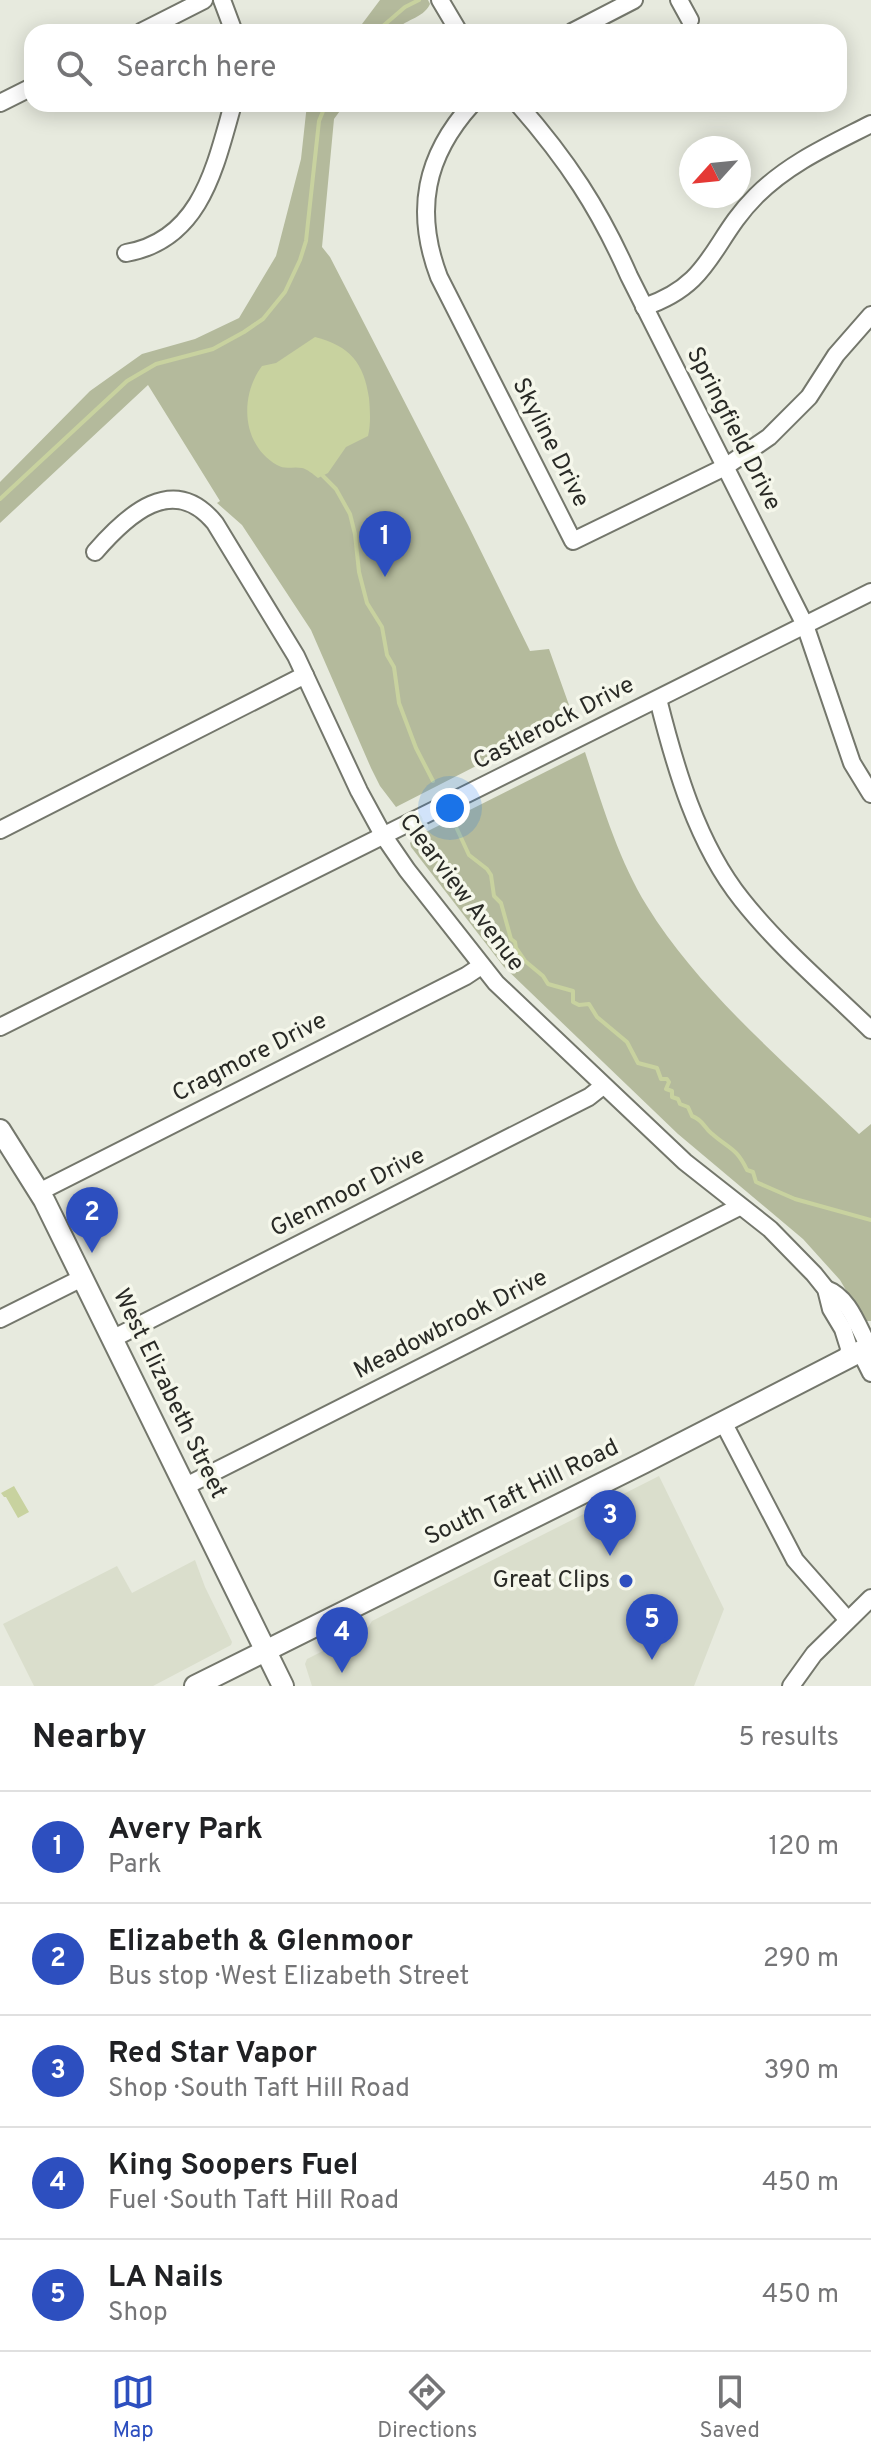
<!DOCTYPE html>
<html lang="en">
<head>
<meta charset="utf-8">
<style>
	body { margin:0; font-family:Overpass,sans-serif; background:#f2f2f2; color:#202124 }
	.compass { position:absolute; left:679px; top:136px; width:72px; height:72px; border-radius:50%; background:#fff; box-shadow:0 4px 20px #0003; rotate:243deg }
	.you { position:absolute; left:450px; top:808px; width:28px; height:28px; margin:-20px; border:6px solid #fff; border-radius:50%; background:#1a73e8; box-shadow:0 0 0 12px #1a73e833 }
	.badge { display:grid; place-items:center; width:52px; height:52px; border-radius:50%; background:#2d4fbf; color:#fff; font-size:26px; font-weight:700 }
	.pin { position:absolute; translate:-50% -66px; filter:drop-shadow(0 2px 4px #0008) }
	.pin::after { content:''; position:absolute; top:42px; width:28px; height:24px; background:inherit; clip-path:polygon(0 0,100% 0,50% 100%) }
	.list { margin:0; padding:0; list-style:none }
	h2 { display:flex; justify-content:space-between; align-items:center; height:104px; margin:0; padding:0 32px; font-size:34px }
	h2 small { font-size:26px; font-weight:400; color:#757577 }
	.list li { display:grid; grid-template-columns:52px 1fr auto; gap:24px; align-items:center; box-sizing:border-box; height:112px; padding:0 32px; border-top:2px solid #e0e0e0 }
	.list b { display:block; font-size:30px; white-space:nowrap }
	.list p { margin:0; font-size:26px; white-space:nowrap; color:#757577 }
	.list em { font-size:26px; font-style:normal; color:#757577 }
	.icon { flex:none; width:44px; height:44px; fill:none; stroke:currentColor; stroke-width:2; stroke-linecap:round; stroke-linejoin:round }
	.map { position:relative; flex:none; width:871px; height:1686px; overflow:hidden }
	.search { position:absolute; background:#fff; box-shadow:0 4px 20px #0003; left:24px; right:24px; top:24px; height:88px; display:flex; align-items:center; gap:20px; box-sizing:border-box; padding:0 28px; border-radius:24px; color:#757577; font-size:30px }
	.sheet { height:664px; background:#fff }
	nav { display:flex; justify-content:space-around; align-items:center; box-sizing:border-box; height:112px; border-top:2px solid #e0e0e0; background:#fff; font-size:22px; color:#757577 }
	nav a { display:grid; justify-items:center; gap:4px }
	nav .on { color:#2d4fbf }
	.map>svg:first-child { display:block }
	.built { fill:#dadecc }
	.green { fill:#b4ba9c }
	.water { fill:#c8d29f }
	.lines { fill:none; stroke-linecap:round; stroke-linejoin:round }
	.stream { stroke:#c8d29f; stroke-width:4 }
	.minor-casing { stroke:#74776c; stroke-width:20 }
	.major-casing { stroke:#74776c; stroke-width:24 }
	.minor { stroke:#fff; stroke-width:16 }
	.major { stroke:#fff; stroke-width:20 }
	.poi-dot { fill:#2d4fbf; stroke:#f5f7eb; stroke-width:3 }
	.labels { text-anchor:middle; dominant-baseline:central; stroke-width:7; stroke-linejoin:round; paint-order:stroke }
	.street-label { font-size:24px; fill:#292a26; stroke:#f5f7eb }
	.poi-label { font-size:24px; fill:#292a26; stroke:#f5f7eb; text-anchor:end }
</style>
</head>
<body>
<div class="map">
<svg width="871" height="1686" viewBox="0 0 871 1686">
	<rect width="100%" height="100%" fill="#e7eade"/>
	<g class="built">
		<polygon points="659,1476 724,1609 694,1686 312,1686 305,1664 307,1659 367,1629 372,1621"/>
		<polygon points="195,1560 205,1587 232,1642 231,1645 153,1686 34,1686 3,1624 117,1566 132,1593"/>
	</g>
	<g class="green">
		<path d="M380,0h48l2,4c-7,15 -26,15 -36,28h-38z"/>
		<polygon points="307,104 345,104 334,119 322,247 330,257 468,525 530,651 549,649 574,719 497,752 478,765 396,807 380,786 371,768 311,630 242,525 217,503 220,501 148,385 0,523 0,482 90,391 142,354 195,339 239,318 276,256 301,159"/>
		<path d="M585,752c17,52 33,107 62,154 53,86 139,157 212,228l12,-10v197h-7l-24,-41 -37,-41 -125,-105 -174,-167 -93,-120 -1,-4 4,-5z"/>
	</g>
	<g class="water">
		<path d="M315,337c35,9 49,26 54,61 1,12 2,26 -1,38l-22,11 -18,26 -10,5c-5,-4 -11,-9 -16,-10 -9,-2 -17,2 -25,-3 -35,-20 -38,-68 -15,-99l14,-3z"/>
		<polygon points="14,1486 29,1512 18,1518 6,1497 4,1497 1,1493"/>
	</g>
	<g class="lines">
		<g class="stream">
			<polyline points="376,32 405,7 419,0"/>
			<polyline points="323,476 336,489 350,514 355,534 359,572 367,603 382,627 387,655 394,667 399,703 416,748 433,781"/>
			<polyline points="0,499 127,381 156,364 213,349 244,332 263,319 285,292 300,260 306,241 319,121 326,104"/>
			<path d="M457,829l12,26 18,14 4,6 3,21 7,7 10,36 4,3 1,6 9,13 18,15 5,8 25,7v11l6,3 10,-1 8,13 30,25 11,21 19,5 4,11h6l2,3 -3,7 6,2v6l6,2 2,5 8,3 4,9c11,4 12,11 19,17 18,16 25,14 36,37l6,2 3,10 39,17 76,21"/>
		</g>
		<defs>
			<g id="minor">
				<polyline points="222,0 234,32"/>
				<polyline points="440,0 459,32"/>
				<polyline points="679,0 690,20"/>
				<polyline points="141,32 204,0"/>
				<polyline points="572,32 634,0"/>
				<polyline points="0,103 32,87"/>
				<path d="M472,104c-47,52 -58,107 -33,173l134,264 152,-74 44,-30 40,-40 27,-42 35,-40"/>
				<path d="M518,104c49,56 81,104 111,172l176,349 47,138 19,31"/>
				<path d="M126,253c75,-13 89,-86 107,-149"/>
				<path d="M644,307c69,-23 67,-66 112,-111 33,-33 74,-51 115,-72"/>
				<path d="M95,552c32,-37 78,-80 120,-29l81,133 63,135 24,44 24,35 89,113 189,179 85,67 44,45 12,15 5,20 12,20 6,19 -1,9"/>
				<path d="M658,699c17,68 39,145 84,201 38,48 86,88 129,130"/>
				<polyline points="0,830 305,675"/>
				<polyline points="0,1027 871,592"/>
				<polyline points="39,1192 466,976 481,966"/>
				<path d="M826,1289c23,8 32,38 43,58"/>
				<polyline points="0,1319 82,1278"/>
				<polyline points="112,1339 589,1097 603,1086"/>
				<polyline points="860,1351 871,1373"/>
				<polyline points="723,1422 795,1560 847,1619"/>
				<polyline points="186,1486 739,1207"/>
				<polyline points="791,1686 814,1654 871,1598"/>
			</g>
			<g id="major">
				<polyline points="0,1130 44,1200 283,1686"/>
				<polyline points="195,1686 643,1463 871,1346"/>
			</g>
		</defs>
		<use href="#minor" class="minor-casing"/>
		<use href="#major" class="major-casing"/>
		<use href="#minor" class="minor"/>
		<use href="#major" class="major"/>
	</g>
	<circle class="poi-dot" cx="626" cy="1581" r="8"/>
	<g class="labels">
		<g class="street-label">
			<text transform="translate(733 429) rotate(63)">Springfield Drive</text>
			<text transform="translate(550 443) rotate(63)">Skyline Drive</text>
			<text transform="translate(554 724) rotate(-27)">Castlerock Drive</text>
			<text transform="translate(461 893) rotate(53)">Clearview Avenue</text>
			<text transform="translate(250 1058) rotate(-27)">Cragmore Drive</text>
			<text transform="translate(348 1193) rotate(-27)">Glenmoor Drive</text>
			<text transform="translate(451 1325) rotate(-27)">Meadowbrook Drive</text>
			<text transform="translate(169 1394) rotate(64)">West Elizabeth Street</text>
			<text transform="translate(522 1493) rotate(-26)">South Taft Hill Road</text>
		</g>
		<g class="poi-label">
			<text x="610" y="1581">Great Clips</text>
		</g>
	</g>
</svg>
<svg class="compass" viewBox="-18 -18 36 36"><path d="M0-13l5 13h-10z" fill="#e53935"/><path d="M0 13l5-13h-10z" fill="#757577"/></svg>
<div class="you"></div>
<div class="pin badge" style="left:385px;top:577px">1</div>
<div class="pin badge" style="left:92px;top:1253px">2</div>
<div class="pin badge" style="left:610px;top:1556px">3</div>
<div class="pin badge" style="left:342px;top:1673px">4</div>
<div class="pin badge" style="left:652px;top:1660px">5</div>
<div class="search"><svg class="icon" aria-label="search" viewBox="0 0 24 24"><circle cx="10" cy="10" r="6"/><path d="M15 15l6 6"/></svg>Search here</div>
</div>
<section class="sheet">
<h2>Nearby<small>5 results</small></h2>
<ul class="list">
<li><span class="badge">1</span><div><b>Avery Park</b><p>Park</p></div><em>120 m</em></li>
<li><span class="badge">2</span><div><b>Elizabeth &amp; Glenmoor</b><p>Bus stop · West Elizabeth Street</p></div><em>290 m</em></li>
<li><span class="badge">3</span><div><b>Red Star Vapor</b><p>Shop · South Taft Hill Road</p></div><em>390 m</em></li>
<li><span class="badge">4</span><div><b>King Soopers Fuel</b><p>Fuel · South Taft Hill Road</p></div><em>450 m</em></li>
<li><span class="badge">5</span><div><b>LA Nails</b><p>Shop</p></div><em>450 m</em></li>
</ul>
</section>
<nav>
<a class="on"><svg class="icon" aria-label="map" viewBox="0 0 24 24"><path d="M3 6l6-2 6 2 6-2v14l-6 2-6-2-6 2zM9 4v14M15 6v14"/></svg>Map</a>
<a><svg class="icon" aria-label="directions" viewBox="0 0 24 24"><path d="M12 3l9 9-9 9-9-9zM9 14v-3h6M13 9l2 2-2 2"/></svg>Directions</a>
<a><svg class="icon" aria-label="saved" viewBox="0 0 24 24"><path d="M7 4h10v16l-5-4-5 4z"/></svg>Saved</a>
</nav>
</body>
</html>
